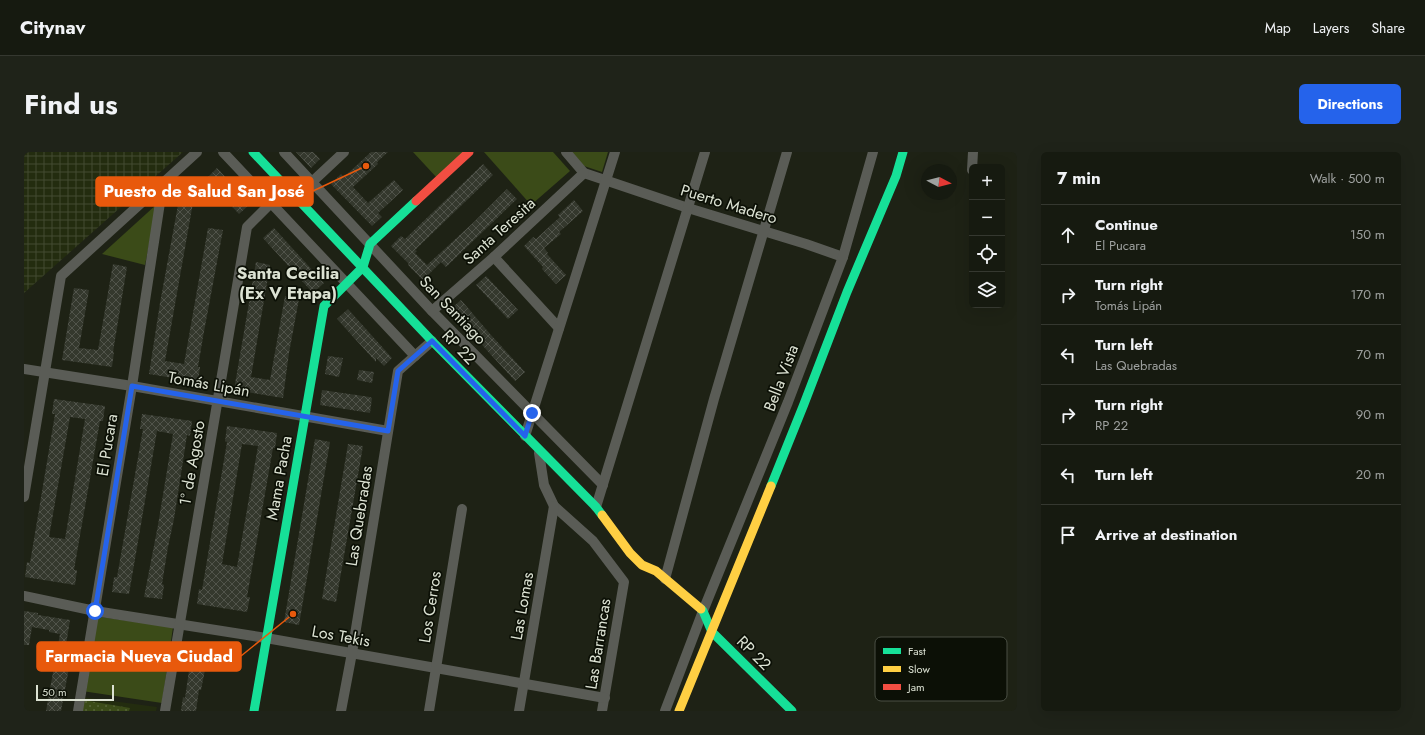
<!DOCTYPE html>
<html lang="en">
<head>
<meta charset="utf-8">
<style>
	body { margin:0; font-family:Jost,sans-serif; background:#1f2319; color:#f1f3f6 }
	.controls { position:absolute; right:12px; top:12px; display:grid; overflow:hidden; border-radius:6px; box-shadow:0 4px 16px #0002 }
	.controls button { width:36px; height:36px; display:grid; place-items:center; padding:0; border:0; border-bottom:1px solid #353830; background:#161a10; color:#f1f3f6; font:20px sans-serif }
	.compass { position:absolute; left:897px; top:12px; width:36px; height:36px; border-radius:50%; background:#161a10; box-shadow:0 4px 16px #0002; rotate:97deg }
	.scale { position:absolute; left:12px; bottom:10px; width:78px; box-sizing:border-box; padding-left:4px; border:2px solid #dce2d3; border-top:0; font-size:11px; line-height:14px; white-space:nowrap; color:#dce2d3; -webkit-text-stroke:3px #0c1006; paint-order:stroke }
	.stop { position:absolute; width:12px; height:12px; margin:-9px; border:3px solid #2563eb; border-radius:50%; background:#fff }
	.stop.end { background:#2563eb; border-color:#fff; box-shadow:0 1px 4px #0008 }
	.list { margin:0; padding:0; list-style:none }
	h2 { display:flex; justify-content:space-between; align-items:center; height:52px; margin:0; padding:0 16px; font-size:17px }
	h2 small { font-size:13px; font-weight:400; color:#9ea19f }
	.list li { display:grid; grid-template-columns:26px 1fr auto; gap:12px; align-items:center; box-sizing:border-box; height:60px; padding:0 16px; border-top:1px solid #353830 }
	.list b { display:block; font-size:15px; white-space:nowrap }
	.list p { margin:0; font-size:13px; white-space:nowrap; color:#9ea19f }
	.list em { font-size:13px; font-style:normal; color:#9ea19f }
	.icon { flex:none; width:22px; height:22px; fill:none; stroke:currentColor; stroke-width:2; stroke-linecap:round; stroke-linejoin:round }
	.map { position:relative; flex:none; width:993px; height:559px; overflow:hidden; border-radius:6px }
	header { display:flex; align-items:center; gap:24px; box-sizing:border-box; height:56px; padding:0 20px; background:#161a10; border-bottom:1px solid #353830 }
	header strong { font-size:19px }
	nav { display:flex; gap:22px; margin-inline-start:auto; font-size:14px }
	.intro { display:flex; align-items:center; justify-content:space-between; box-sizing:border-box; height:96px; padding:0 24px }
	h1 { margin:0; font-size:28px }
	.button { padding:10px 18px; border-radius:6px; background:#2563eb; color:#fff; font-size:14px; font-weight:700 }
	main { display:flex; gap:24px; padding:0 24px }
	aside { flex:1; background:#161a10; border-radius:6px; box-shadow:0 4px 16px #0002 }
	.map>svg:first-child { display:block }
	.built { fill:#232c0f }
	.industrial { fill:url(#industrial-grid) }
	.grass { fill:url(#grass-dots) }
	.green { fill:#3b4b18 }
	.building { fill:url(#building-cross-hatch); fill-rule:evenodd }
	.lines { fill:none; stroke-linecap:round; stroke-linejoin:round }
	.street { stroke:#5a5c56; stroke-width:10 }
	.fast { stroke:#16e098; stroke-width:9 }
	.slow { stroke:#ffcf43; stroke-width:9 }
	.jam { stroke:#f24e42; stroke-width:9 }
	.route { stroke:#2563eb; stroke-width:5 }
	.labels { text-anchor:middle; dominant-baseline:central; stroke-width:3.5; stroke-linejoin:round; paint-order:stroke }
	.street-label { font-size:16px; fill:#dce2d3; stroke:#0c1006 }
	.neighbourhood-label { font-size:17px; font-weight:bold; fill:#dce2d3; stroke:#0c1006 }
	.key { fill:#0c1006; stroke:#4a4f44; stroke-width:1 }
	.key-label { font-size:11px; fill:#dce2d3 }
	.leader { fill:none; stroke:#e8590c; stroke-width:1.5 }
	.callout-dot { fill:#e8590c; stroke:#0c1006; stroke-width:1.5 }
	.callout { fill:#e8590c; stroke:#e8590c; stroke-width:1.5 }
	.callout-label { font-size:17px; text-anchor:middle; font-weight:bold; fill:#fff }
</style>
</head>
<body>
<header>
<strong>Citynav</strong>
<nav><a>Map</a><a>Layers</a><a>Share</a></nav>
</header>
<div class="intro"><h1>Find us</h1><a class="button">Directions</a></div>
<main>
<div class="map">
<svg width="993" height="559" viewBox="0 0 993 559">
	<defs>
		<pattern id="industrial-grid" width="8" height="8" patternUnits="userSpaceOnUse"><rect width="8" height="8" fill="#232c0f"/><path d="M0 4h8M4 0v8" fill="none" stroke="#424a31"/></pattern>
		<pattern id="grass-dots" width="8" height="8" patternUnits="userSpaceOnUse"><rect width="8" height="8" fill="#3b4b18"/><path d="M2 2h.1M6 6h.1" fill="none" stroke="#576539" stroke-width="1.8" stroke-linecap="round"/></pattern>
		<pattern id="building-cross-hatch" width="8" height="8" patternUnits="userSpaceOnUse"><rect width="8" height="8" fill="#34382d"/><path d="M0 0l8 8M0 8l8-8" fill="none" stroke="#51544b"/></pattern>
	</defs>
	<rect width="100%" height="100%" fill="#1e2215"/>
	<polygon class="built" points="58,545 133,555 132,559 56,559"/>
	<polygon class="industrial" points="0,0 159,0 0,141"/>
	<polygon class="grass" points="59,548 106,556 105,559 57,559"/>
	<g class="green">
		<polygon points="389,0 443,0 414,27"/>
		<polygon points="460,0 529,0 546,19 507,53"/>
		<polygon points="547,0 584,0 578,20 560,14"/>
		<polygon points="133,52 121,113 78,102"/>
		<polygon points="69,464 149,475 138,551 58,539"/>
	</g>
	<g class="building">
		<polygon points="272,0 289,0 296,7 287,16"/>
		<polygon points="347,0 364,0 353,10 354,12 329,35 344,51 370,28 379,38 354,61 358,65 348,74 307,32 317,22 320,25"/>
		<polygon points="459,12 469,23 391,98 393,99 391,101 403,113 450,70 483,37 493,47 422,115 417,110 399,128 384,113 385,112 367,94 377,84 381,87"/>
		<polygon points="193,16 226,52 215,62 182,27"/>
		<polygon points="156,42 170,45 141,209 160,212 184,76 199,78 179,185 174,215 176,215 174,230 125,222 136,151"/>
		<polygon points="550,48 559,59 535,80 537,82 520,96 524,101 523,102 542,123 532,132 518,117 519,115 500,94 509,85 512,87 536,65 534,63"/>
		<polygon points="250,76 300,131 289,141 239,86"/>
		<polygon points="232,110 246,113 227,225 246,228 261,144 275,147 265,201 259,246 210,238"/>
		<polygon points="89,112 103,115 89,200 90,200 88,215 38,208 50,136 65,138 55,196 74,198"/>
		<polygon points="462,124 494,158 484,167 452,133"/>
		<polygon points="437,148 467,183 501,220 491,229 460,195 427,157"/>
		<polygon points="324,157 368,206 360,214 352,206 352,210 313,167"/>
		<polygon points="304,204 319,206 315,225 301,222"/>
		<polygon points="335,218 350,220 348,231 333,228"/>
		<polygon points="298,238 346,245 348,246 346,261 296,253"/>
		<path d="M30,247l51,7 -2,15h-3l-26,149h3l-2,15 -50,-8 2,-15 3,1 25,-149h-3zM46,265l15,2 -20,120 -16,-2z"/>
		<polygon points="118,262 168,269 166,284 163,283 150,367 144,395 138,432 140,433 138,447 120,445 134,373 149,282 133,279 105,442 88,440 90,425 93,425 119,277 116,277"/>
		<path d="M203,274l50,7 -2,15h-2l-26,149h3l-3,15 -50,-8 2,-15 3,1 25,-148 -2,-1zM218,292l16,2 -21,121 -15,-3z"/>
		<polygon points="291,287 306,290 275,473 260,470"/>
		<polygon points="324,292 339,294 312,450 298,447"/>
		<polygon points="0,459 14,461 14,463 46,468 42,493 49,494 37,559 22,559 36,482 25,480 25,478 8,475 5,493 0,493"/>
		<polygon points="169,491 184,493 183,498 215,503 213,518 182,513 177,538 175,538 172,559 157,559 159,545 161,546"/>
	</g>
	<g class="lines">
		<g class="street">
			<polyline points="199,0 391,204"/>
			<polyline points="260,0 408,159 579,333"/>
			<polyline points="542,0 560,21 664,56 782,92 819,105"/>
			<polyline points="948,18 949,0"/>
			<polyline points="470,105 535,176"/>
			<polyline points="408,159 470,105 560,21"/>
			<polyline points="0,217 108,234 364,279"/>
			<polyline points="501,284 591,0"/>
			<polyline points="515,301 520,333 530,354 569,389 600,430 578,559"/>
			<polyline points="0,345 37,124 173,0"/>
			<polyline points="572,355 681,0"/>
			<polyline points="641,427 690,247 763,0"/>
			<polyline points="0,444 71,459 242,486 581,546"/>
			<polyline points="54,559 108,234 139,31"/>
			<polyline points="141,559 223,75 247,51 288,30 320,0"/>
			<polyline points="317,559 328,501 374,219 408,189"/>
			<polyline points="405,559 438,357"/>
			<polyline points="495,559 530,354"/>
			<polyline points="641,559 679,459 764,250 819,105 849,0"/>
		</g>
		<g class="fast">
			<polyline points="229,0 408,189 572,355 578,363"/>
			<polyline points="747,334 780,252 823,140 872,24 879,0"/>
			<polyline points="677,457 679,459 688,480 768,559"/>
			<polyline points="230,559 300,154 339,115 346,92 392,49"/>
		</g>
		<g class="slow">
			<polyline points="578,363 606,401 618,413 632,419 677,457"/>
			<polyline points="655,559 747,334"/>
		</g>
		<polyline class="jam" points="392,49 445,0"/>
	</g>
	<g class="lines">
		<polyline class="route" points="71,459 108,234 364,279 374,219 408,189 501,284 508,261"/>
	</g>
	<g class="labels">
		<g class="street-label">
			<text transform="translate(705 52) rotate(17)">Puerto Madero</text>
			<text transform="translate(475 79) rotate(-42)">Santa Teresita</text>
			<text transform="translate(429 158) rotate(46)">San Santiago</text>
			<text transform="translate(435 195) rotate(46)">RP 22</text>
			<text transform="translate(757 226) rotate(-69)">Bella Vista</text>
			<text transform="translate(185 232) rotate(10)">Tomás Lipán</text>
			<text transform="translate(83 293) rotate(-81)">El Pucara</text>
			<text transform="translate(168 311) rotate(-80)">1º de Agosto</text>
			<text transform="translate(255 326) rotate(-80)">Mama Pacha</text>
			<text transform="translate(335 364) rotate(-81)">Las Quebradas</text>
			<text transform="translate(498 454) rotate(-80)">Las Lomas</text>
			<text transform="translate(406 455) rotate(-81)">Los Cerros</text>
			<text transform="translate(317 484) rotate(10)">Los Tekis</text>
			<text transform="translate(574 492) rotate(-81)">Las Barrancas</text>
			<text transform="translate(730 501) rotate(45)">RP 22</text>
		</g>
		<g class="neighbourhood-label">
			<text x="264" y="121">Santa Cecilia<tspan x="264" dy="20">(Ex V Etapa)</tspan></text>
		</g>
	</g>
	<rect x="851" y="485" width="132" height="64" rx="6" class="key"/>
	<rect x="859" y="496" width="18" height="6" fill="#16e098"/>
	<rect x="859" y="514" width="18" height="6" fill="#ffcf43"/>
	<rect x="859" y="532" width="18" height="6" fill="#f24e42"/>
	<g class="key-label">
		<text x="884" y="503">Fast</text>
		<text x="884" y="521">Slow</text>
		<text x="884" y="539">Jam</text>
	</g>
	<path class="leader" d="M342 14L289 39M269 462L217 504"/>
	<g class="callout-dot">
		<circle cx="342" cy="14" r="4"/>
		<circle cx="269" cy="462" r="4"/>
	</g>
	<g class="callout">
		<rect x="72" y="25" width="217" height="29" rx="4"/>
		<rect x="13" y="490" width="204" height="29" rx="4"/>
	</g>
	<g class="callout-label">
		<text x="180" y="45">Puesto de Salud San José</text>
		<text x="115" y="510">Farmacia Nueva Ciudad</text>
	</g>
</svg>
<div class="controls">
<button>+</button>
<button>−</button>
<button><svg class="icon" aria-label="locate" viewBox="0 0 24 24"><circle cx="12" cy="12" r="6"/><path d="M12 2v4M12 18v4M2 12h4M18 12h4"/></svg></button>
<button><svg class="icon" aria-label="layers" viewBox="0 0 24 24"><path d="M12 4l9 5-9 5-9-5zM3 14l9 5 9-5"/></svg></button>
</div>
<svg class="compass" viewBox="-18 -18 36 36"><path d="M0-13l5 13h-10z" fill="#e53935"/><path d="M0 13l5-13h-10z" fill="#9ea19f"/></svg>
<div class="scale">50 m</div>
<div class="stop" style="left:71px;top:459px"></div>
<div class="stop end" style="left:508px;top:261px"></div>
</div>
<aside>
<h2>7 min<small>Walk · 500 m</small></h2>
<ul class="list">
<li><svg class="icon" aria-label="ahead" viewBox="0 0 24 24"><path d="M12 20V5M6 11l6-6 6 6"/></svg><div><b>Continue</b><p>El Pucara</p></div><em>150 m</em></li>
<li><svg class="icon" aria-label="right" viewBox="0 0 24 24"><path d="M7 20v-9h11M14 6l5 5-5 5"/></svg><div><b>Turn right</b><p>Tomás Lipán</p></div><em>170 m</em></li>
<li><svg class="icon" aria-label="left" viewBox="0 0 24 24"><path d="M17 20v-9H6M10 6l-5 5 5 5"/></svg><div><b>Turn left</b><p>Las Quebradas</p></div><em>70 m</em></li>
<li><svg class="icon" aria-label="right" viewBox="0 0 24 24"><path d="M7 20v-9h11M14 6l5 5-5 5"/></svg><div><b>Turn right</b><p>RP 22</p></div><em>90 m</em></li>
<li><svg class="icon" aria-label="left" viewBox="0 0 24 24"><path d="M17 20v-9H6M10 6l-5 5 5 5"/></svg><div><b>Turn left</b></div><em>20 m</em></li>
<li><svg class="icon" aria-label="arrive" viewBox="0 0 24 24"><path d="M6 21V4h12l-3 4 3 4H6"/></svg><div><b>Arrive at destination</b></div></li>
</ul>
</aside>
</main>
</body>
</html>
